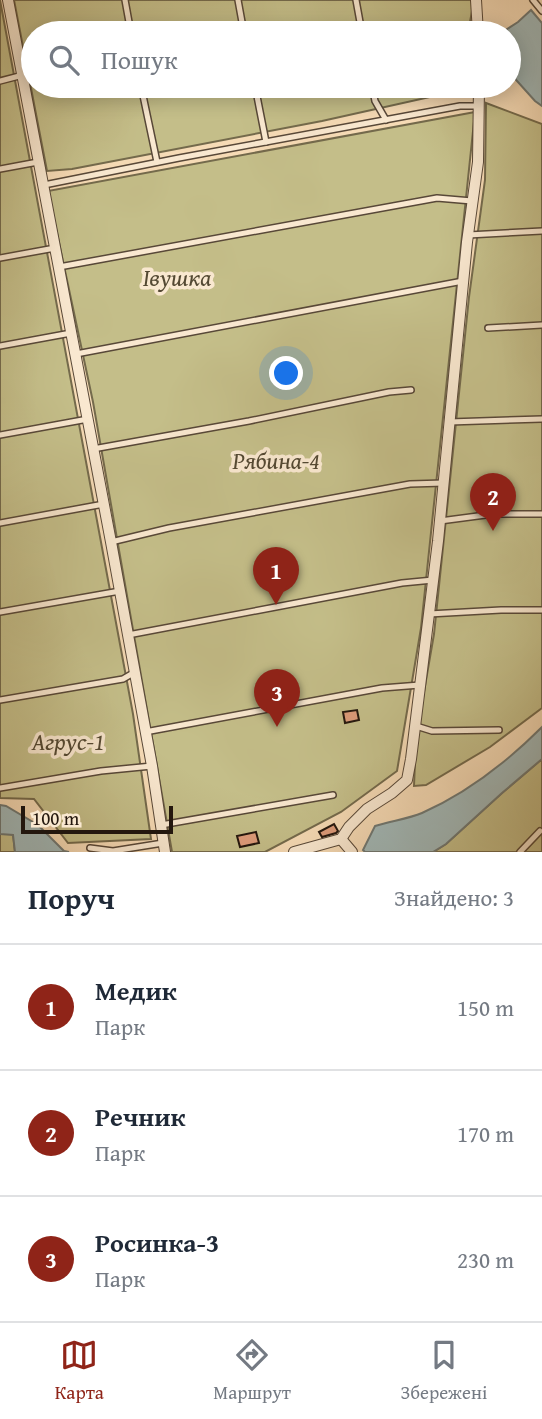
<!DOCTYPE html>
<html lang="uk">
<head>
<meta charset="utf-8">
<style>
	body { margin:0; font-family:"Gentium Book Plus",serif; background:#f6f6f7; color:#1f2937 }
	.scale { position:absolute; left:21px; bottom:18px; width:152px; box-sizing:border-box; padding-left:7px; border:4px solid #24170e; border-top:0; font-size:19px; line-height:24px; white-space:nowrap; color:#24170e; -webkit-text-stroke:5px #f9e8d0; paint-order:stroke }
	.you { position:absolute; left:287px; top:374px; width:24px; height:24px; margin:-18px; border:5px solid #fff; border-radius:50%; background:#1a73e8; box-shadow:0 0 0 10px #1a73e833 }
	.badge { display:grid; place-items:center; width:46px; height:46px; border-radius:50%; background:#8f2418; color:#fff; font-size:23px; font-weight:700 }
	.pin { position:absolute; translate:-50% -58px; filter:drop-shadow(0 2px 4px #0008) }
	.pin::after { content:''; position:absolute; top:37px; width:24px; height:21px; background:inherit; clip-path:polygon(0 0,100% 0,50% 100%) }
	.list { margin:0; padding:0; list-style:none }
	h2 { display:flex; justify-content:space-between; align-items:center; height:91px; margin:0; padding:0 28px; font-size:30px }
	h2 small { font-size:23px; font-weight:400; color:#747a83 }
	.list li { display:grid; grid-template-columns:46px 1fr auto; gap:21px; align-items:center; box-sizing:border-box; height:126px; padding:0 28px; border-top:2px solid #e0e1e3 }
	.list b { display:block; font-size:26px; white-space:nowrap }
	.list p { margin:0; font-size:23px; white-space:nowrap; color:#747a83 }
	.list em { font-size:23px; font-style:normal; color:#747a83 }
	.icon { flex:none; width:38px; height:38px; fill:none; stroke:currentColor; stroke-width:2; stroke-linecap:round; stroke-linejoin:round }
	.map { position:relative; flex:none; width:542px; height:852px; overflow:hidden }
	.search { position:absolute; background:#fff; box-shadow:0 4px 18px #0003; left:21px; right:21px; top:21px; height:77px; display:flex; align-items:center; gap:18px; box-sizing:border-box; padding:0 24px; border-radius:38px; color:#747a83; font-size:26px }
	.sheet { height:469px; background:#fff }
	nav { display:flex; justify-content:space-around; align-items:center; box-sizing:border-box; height:98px; border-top:2px solid #e0e1e3; background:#fff; font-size:19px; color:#747a83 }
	nav a { display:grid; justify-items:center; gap:4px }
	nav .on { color:#8f2418 }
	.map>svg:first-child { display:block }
	.green { fill:#c4be89; stroke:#746a4c; stroke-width:2 }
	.water { fill:#a1b8b8; stroke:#6f7874; stroke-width:2 }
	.building { fill:#de9c7b; stroke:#24170e; stroke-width:2 }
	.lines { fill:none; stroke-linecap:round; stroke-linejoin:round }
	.lane-casing { stroke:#584838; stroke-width:8 }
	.street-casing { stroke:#584838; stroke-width:12 }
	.lane { stroke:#f9e8d0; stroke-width:5 }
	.street { stroke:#f9e8d0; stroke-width:10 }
	.labels { text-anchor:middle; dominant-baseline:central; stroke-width:7; stroke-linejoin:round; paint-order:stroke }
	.park-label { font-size:24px; font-style:italic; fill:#544933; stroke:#f9e8d0 }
</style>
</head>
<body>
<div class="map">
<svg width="542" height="852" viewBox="0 0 542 852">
	<rect width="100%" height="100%" fill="#f6dbb6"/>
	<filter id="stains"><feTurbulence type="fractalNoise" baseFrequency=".00286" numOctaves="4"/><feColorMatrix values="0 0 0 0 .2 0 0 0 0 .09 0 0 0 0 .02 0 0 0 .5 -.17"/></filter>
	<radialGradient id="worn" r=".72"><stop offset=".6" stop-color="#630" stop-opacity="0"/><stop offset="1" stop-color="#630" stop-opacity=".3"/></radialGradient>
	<g class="green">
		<polygon points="0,0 133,714 151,839 68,843 34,799 0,798"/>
		<polygon points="14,0 474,0 468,33 33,33 33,86 466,86 466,89 322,121 72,169 47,171"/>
		<polygon points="486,103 542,124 542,708 490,747 426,785 414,786 416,738 434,634 469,297 485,180"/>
		<polygon points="475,112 421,628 397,771 341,812 265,852 172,852 93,402 48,191"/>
		<polygon points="542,759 542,852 433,852 446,844 502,793"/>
		<polygon points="0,834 13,834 15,852 0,852"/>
	</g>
	<g class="water">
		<polygon points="531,10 542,23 542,106 535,101 509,72 509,33 501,33 518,22"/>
		<path d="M542,727v32l-40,34 -56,51 -13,8h-68l-2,-2 12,-24c15,-5 33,-7 47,-13 45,-20 86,-52 120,-86z"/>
		<polygon points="0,805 6,806 38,825 64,851 69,852 15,852 13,835 0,834"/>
	</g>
	<g class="building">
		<polygon points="357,710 359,720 345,723 343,712"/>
		<polygon points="334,824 338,831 336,833 322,837 319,832"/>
		<polygon points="256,832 259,843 240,847 237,836"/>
	</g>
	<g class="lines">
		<defs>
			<g id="lane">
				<polyline points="125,0 131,33"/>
				<polyline points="238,0 244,33"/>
				<polyline points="356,0 362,33"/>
				<polyline points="533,0 542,11"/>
				<polyline points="0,81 23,75"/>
				<polyline points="141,86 157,162"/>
				<polyline points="255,86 266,142"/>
				<polyline points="372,86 375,101 386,120"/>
				<polyline points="0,169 38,162"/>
				<polyline points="44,185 179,158 460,106 478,106"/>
				<polyline points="468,235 542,231"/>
				<polyline points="0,258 55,248"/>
				<polyline points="59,267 437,198 472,201"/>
				<polyline points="488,328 542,325"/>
				<polyline points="0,346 71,333"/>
				<polyline points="76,354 463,281"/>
				<polyline points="449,422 542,419"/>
				<polyline points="0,435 88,419"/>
				<polyline points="93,449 249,421 389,392 411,390"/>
				<polyline points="440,521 493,514 542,514"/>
				<polyline points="0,523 104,504"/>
				<polyline points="111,542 169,528 410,484 444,483"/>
				<polyline points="0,612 120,591"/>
				<polyline points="429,614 501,610 542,610"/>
				<polyline points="128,635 402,583 433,580"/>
				<polyline points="0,700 123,679 135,672"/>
				<polyline points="416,726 432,731 499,730"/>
				<polyline points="145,732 382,688 420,685"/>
				<polyline points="0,788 101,771 152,766"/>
				<polyline points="161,825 333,795"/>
				<polyline points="90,848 113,851 163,843"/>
				<polyline points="520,852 540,831"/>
			</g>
			<g id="street">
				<polyline points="8,0 111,542 152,766 165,852"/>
				<polyline points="476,0 478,33"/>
				<polyline points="341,839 352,852"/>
				<polyline points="294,852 341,839 349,827 367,809 392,793 407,780 411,759 438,541 467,242 478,162 479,86"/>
			</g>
		</defs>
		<use href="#lane" class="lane-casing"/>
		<use href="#street" class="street-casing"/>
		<use href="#lane" class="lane"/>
		<use href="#street" class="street"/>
	</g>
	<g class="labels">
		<g class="park-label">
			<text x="177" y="277">Івушка</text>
			<text x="276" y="460">Рябина-4</text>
			<text x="68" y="741">Агрус-1</text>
		</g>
	</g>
	<rect width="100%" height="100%" filter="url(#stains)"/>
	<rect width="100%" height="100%" fill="url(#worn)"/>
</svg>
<div class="scale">100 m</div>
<div class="you"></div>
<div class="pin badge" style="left:276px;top:605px">1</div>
<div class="pin badge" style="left:493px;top:531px">2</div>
<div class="pin badge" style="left:277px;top:727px">3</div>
<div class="search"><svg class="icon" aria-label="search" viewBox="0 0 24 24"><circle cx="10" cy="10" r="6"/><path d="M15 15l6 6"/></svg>Пошук</div>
</div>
<section class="sheet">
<h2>Поруч<small>Знайдено: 3</small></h2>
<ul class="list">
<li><span class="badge">1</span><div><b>Медик</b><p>Парк</p></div><em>150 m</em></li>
<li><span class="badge">2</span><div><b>Речник</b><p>Парк</p></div><em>170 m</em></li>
<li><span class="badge">3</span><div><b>Росинка-3</b><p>Парк</p></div><em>230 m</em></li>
</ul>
</section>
<nav>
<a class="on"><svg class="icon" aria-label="map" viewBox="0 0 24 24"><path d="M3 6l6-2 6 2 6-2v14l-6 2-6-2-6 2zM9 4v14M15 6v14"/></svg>Карта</a>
<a><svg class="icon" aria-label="directions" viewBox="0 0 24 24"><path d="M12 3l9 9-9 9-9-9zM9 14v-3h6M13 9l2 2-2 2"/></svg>Маршрут</a>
<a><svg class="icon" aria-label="saved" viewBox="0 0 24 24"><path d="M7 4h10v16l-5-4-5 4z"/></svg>Збережені</a>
</nav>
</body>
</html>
